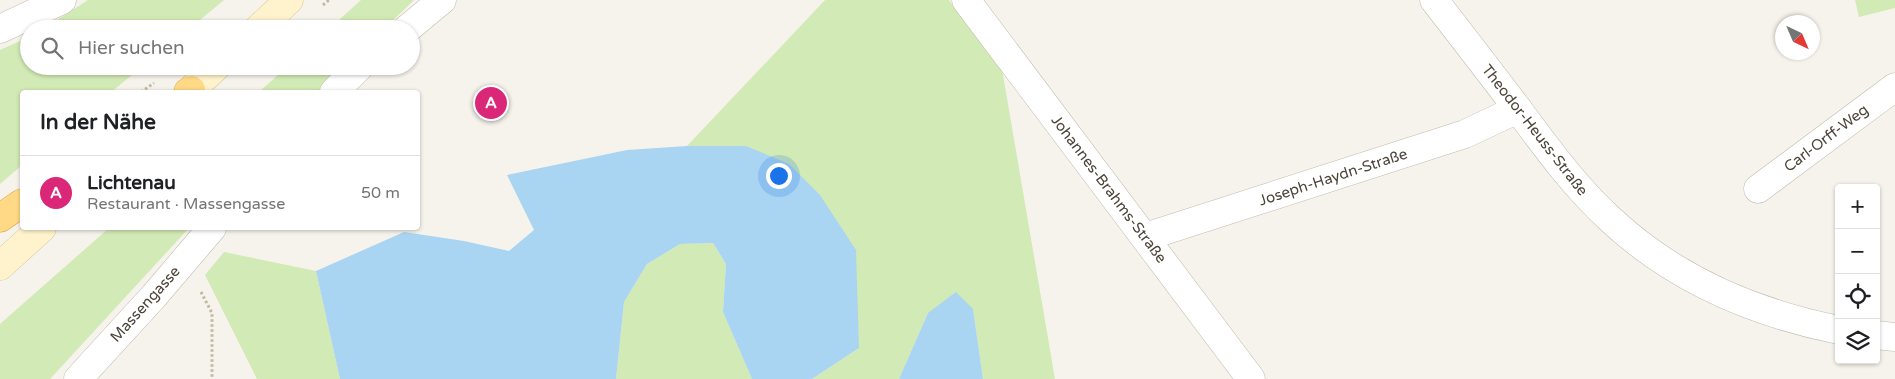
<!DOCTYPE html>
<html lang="de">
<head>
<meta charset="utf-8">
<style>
	body { margin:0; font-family:"Varela Round",sans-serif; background:#f2f2f2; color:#202124 }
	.controls { position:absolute; right:15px; bottom:15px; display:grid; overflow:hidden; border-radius:5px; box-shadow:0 1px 4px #0004 }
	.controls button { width:45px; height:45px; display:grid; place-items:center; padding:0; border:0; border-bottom:1px solid #e0e0e0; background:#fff; color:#202124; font:25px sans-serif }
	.compass { position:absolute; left:1775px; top:15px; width:45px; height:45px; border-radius:50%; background:#fff; box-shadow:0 1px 4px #0004; rotate:136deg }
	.you { position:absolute; left:778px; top:175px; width:18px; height:18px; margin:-12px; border:4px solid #fff; border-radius:50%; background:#1a73e8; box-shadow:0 0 0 8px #1a73e833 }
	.badge { display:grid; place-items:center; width:32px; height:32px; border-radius:50%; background:#db2777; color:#fff; font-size:16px; font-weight:700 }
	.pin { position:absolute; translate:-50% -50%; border:2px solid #fff; box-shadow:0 1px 5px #0006 }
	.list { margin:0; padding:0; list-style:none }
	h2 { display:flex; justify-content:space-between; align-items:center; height:65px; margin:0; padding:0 20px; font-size:21px }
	h2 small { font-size:16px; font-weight:400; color:#757577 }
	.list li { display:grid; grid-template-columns:32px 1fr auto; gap:15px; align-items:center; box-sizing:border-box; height:75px; padding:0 20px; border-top:1px solid #e0e0e0 }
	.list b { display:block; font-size:19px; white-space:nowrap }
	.list p { margin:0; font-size:16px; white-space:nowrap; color:#757577 }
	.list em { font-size:16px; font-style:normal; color:#757577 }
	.icon { flex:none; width:28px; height:28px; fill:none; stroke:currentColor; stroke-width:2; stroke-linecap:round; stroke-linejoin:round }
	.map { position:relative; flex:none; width:1895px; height:379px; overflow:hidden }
	.search { position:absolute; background:#fff; box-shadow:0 1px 4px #0004; left:20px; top:20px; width:400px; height:55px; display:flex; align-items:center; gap:12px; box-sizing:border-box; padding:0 18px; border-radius:28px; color:#757577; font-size:19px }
	.panel { position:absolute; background:#fff; box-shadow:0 1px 4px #0004; left:20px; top:90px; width:400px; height:140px; border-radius:5px }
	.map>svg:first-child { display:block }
	.green { fill:#d2eab5 }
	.water { fill:#a9d4f2 }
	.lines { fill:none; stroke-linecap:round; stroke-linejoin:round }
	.minor-casing { stroke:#c2bbae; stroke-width:29 }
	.tertiary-casing { stroke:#c2bbae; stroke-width:29 }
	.secondary-casing { stroke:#d6c79b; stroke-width:29 }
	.trunk-casing { stroke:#e0a43c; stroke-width:29 }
	.path { stroke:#c4b79f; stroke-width:3; stroke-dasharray:2.5 2.5; stroke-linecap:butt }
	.minor { stroke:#fff; stroke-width:28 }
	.tertiary { stroke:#fff; stroke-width:28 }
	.secondary { stroke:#fff3cd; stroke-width:28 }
	.trunk { stroke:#ffd985; stroke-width:28 }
	.labels { text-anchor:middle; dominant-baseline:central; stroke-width:4.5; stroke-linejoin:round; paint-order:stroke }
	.street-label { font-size:15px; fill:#4b4439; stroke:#fff }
</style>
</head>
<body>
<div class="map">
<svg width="1895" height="379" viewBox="0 0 1895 379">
	<rect width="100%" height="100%" fill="#f6f3ec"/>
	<g class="green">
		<polygon points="88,0 224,0 189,29 43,29"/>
		<polygon points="361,0 414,0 384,29 329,29"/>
		<polygon points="825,0 949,0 1002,69 1055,379 983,379 973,310 928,313 899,379 812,379 859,348 687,146"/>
		<polygon points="1855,0 1895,0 1895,8 1859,17"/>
		<polygon points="29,37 29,66 143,66 111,92 22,92 22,165 0,184 0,50"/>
		<polygon points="288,66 346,66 319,92 259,92"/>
		<polygon points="109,228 189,228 50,379 0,379 0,324"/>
		<polygon points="713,243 726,264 723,312 752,379 616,379 624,302 647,264 680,244"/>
		<polygon points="224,252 316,271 340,379 257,379 205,275"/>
	</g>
	<g class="water">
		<polygon points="687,146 746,146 789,164 820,195 856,250 859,348 812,379 752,379 723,312 726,264 713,243 680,244 647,264 624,302 616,379 340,379 316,271 404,232 464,241 509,251 534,230 507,175 627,150"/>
		<polygon points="956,292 973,309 983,379 899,379 928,313"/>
	</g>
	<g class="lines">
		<defs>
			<g id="minor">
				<polyline points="966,0 1251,379"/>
				<polyline points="0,29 62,0"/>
				<polyline points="407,29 442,0"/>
				<polyline points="334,92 360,66"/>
				<polyline points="1758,189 1895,87"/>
				<polyline points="1145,237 1465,134 1518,109"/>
				<polyline points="78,379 154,296 212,228"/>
			</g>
			<g id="tertiary">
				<path d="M1434,0c28,36 56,72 83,108 29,39 57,78 93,111 63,59 144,94 229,111"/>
				<polyline points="1876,335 1895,337"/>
			</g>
			<g id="secondary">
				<polyline points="258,29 289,0"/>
				<polyline points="189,92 217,66"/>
				<polyline points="0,266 42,228"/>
			</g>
			<g id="trunk">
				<polyline points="188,92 191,90"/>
				<polyline points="0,218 22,203"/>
			</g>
		</defs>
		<use href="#minor" class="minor-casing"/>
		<use href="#tertiary" class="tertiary-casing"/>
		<use href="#secondary" class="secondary-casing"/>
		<use href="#trunk" class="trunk-casing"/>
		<g class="path">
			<polyline points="323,5 329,0"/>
			<polyline points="315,22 321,29"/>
			<polyline points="215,29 224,21"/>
			<polyline points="251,74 258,66"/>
			<polyline points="141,92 154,83"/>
			<polyline points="201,292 212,313 212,379"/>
		</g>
		<use href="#minor" class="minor"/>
		<use href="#tertiary" class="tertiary"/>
		<use href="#secondary" class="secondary"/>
		<use href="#trunk" class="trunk"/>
	</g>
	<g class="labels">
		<g class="street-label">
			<text transform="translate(1535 130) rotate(52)">Theodor-Heuss-Straße</text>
			<text transform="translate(1826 138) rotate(-37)">Carl-Orff-Weg</text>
			<text transform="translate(1333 177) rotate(-18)">Joseph-Haydn-Straße</text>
			<text transform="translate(1109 189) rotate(53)">Johannes-Brahms-Straße</text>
			<text transform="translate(145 304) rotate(-48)">Massengasse</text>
		</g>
	</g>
</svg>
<div class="controls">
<button>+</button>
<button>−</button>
<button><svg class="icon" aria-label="locate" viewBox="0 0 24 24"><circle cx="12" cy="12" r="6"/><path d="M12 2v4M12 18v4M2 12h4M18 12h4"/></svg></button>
<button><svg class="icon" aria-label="layers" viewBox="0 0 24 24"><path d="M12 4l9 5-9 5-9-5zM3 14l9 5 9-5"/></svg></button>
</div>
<svg class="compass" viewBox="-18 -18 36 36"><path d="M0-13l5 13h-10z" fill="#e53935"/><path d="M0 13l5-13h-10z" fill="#757577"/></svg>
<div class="you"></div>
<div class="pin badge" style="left:491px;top:103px">A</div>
<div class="search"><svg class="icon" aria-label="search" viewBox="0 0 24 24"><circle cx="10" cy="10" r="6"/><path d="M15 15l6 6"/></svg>Hier suchen</div>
<section class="panel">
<h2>In der Nähe<small></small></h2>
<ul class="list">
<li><span class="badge">A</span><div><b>Lichtenau</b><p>Restaurant · Massengasse</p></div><em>50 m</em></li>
</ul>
</section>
</div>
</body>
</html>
